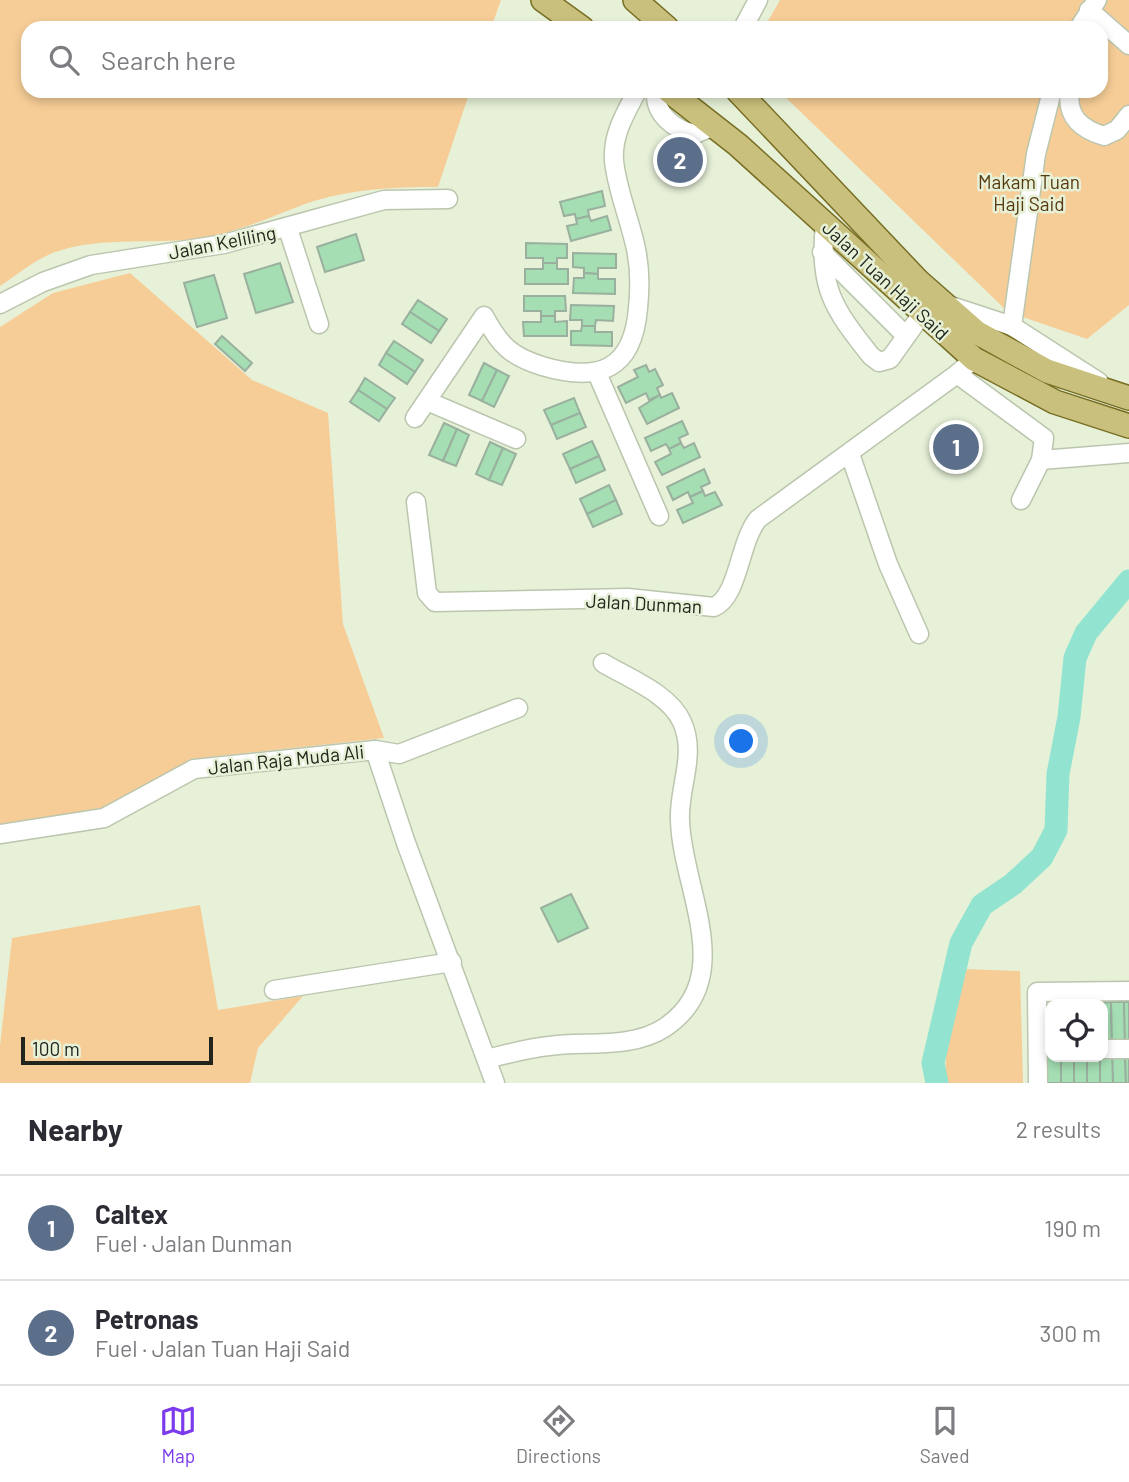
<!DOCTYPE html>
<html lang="en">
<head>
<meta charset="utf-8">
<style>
	body { margin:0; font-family:Barlow,sans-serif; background:#f7f7f7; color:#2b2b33 }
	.controls { position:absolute; right:21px; bottom:21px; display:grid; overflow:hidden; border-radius:14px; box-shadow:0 4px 10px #0003 }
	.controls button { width:63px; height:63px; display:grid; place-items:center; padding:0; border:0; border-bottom:2px solid #e1e1e2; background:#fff; color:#2b2b33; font:35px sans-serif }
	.scale { position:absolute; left:21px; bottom:18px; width:192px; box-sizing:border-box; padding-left:7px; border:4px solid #21251c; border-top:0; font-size:19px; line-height:24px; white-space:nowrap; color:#21251c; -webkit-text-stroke:5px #e7f1d8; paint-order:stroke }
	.you { position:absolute; left:742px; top:742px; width:24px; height:24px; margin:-18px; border:5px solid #fff; border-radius:50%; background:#1a73e8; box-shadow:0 0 0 10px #1a73e833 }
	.badge { display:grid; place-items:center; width:46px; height:46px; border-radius:50%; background:#7c3aed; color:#fff; font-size:23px; font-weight:700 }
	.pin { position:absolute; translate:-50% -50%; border:4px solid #fff; box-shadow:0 2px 7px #0006 }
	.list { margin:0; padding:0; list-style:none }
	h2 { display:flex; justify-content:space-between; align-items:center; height:91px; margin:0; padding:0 28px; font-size:30px }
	h2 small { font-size:23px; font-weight:400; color:#7c7c81 }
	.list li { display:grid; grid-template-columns:46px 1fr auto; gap:21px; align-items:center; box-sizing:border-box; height:105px; padding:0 28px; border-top:2px solid #e1e1e2 }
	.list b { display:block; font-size:26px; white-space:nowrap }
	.list p { margin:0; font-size:23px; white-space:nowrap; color:#7c7c81 }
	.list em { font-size:23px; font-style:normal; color:#7c7c81 }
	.icon { flex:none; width:38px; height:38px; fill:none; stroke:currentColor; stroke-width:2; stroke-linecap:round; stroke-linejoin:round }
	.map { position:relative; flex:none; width:1129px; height:1083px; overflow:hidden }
	.search { position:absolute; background:#fff; box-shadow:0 4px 10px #0003; left:21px; right:21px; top:21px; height:77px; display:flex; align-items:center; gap:18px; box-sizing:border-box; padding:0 24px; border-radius:21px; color:#7c7c81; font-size:26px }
	.sheet { height:301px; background:#fff }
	nav { display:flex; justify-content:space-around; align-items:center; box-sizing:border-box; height:98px; border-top:2px solid #e1e1e2; background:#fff; font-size:19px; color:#7c7c81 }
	nav a { display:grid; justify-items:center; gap:4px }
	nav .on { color:#7c3aed }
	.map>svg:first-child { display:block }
	.green { fill:#f6cd97 }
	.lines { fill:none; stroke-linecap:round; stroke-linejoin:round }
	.river { stroke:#92e4d1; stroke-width:23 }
	.building { fill:#a4deb2; stroke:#9ab09f; stroke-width:2 }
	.minor-casing { stroke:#bbc6ae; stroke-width:21 }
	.major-casing { stroke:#786e23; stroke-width:26 }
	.minor { stroke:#fff; stroke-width:18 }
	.major { stroke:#cac07d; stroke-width:23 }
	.labels { text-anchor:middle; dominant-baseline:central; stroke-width:5; stroke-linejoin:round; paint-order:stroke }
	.park-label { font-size:19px; fill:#563a0f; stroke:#e7f1d8 }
	.street-label { font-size:19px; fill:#21251c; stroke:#e7f1d8 }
</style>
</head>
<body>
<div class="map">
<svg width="1129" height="1083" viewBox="0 0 1129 1083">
	<rect width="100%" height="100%" fill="#e7f1d8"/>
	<g class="green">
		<path d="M0,0h501l-10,28h-463v63h442l-32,96c-46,0 -89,2 -133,17 -32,12 -62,26 -96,33 -51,9 -104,-2 -154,15 -19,7 -38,23 -55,34z"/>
		<polygon points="780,0 1129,0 1129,305 1087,339 1008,312 779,91 1101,91 1101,28 764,28"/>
		<polygon points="130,273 252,380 328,413 343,624 384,738 191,759 103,810 0,825 0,327 53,293"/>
		<polygon points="200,905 218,1010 303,996 258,1048 250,1083 0,1083 0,1046 12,938"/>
		<polygon points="964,969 1020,971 1023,1083 945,1083 946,1056"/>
	</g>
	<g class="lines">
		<polyline class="river" points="937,1083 933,1063 961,943 982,905 1013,884 1042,857 1056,830 1058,774 1069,717 1075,658 1086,633 1129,581"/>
	</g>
	<g class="building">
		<polygon points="602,191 605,206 588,210 589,216 576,219 575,214 564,216 560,202"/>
		<polygon points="589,216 591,221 607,216 611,230 571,241 567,226 577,224 576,219"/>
		<polygon points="356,234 364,260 325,272 317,247"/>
		<polygon points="526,243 567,244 567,258 557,258 557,263 543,263 543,258 526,258"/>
		<polygon points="573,253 616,254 616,268 598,268 598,274 584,273 584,268 573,267"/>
		<polygon points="280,263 293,302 256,313 244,274"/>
		<polygon points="543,263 557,263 557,269 568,269 568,284 525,284 525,269 543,269"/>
		<polygon points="584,273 598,274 598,279 615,279 615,294 573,293 574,278 584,278"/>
		<polygon points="214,275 227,318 197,327 184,283"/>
		<polygon points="524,296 565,296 566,311 555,311 555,316 541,316 541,311 524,311"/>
		<polygon points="418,300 447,319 439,331 410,312"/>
		<polygon points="571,305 614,306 613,321 596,320 595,326 582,326 582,320 570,320"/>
		<polygon points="410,312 439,331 431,343 402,324"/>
		<polygon points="541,316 555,316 555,322 567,321 567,336 524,336 523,322 541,322"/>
		<polygon points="582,326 595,326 595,332 612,332 612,346 571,345 571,331 581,331"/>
		<polygon points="222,336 252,363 245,371 215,344"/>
		<polygon points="394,341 423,360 415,372 386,353"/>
		<polygon points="386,353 415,372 407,384 379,365"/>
		<polygon points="484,363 497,370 482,401 469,395"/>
		<polygon points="646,365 649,372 655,369 663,385 657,388 660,395 649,400 646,393 626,403 618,387 638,377 634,370"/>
		<polygon points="497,370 509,376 494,407 482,401"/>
		<polygon points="365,378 395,398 387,409 358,390"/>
		<polygon points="358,390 387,409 379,421 350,402"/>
		<polygon points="672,393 679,408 647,424 639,408 660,395 661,398"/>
		<polygon points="574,398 580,413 551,425 544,410"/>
		<polygon points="580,413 586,427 557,439 551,425"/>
		<polygon points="682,421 688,434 679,438 681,443 669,449 666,444 651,451 645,438"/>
		<polygon points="444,423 457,429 443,461 429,455"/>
		<polygon points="457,429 469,435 456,466 443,461"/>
		<polygon points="592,441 599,456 570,469 563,454"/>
		<polygon points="490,442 503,448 489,480 476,474"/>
		<polygon points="681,443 684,448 694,443 700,457 662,475 655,462 671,454 669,449"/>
		<polygon points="503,448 516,454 502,485 489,480"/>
		<polygon points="599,456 605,470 576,483 570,469"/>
		<polygon points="704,469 710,483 701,487 703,491 690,497 688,492 673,500 667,487"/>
		<polygon points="609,485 616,500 587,514 580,499"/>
		<polygon points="703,491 705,496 715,492 722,505 683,523 677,510 693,503 690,497"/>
		<polygon points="616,500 622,514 593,527 587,514"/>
		<polygon points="571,894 588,928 558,942 541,908"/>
		<polygon points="1111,1002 1112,1043 1103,1043 1103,1004 1098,1003"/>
		<polygon points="1111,1002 1124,1002 1125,1043 1112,1043"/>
		<polygon points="1124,1002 1129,1002 1129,1043 1125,1043"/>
		<polygon points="1051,1003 1060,1004 1050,1004 1050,1044 1045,1044 1045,1009"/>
		<polygon points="1112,1055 1125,1055 1126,1083 1113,1083"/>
		<polygon points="1112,1055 1113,1083 1100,1083 1100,1057"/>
		<polygon points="1125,1055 1129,1055 1129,1083 1126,1083"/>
		<polygon points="1045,1056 1061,1057 1061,1083 1045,1083"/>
		<rect x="1061" y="1057" width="13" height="26"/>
		<rect x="1074" y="1057" width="13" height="26"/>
		<rect x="1087" y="1057" width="13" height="26"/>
	</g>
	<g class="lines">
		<defs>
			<g id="minor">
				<polyline points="1089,10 1129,45"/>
				<polyline points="743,28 758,0"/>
				<polyline points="1079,28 1097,0"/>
				<path d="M656,91c-2,23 18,39 39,43l19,-8"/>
				<path d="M1070,91c-4,25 11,38 34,45l13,-6 12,-15"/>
				<path d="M825,223c-6,65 7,84 46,133l8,6 11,-3 32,-45"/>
				<polyline points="288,229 319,324"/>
				<polyline points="822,252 906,336"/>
				<polyline points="0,304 43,282 91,265 224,244 384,200 448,199"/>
				<polyline points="948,305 1012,326 1099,382"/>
				<polyline points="1012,326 1036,154 1052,91"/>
				<polyline points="597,373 659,516"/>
				<polyline points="957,374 1044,438 1041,460 1021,500"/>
				<polyline points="427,401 516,439"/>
				<path d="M415,418l69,-102c16,29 26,40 58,50 57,17 91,4 96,-58 2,-19 2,-40 -2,-59 -6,-29 -19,-59 -22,-88 -2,-26 11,-47 23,-70"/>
				<polyline points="850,454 888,564 919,634"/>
				<polyline points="1041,460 1129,453"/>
				<path d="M416,502l11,91 8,9 193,-4 86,9c25,-11 25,-65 44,-88l199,-145 17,-15"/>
				<polyline points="375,750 406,843 495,1083"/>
				<polyline points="0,834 104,818 194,769 375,750 399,754 518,708"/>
				<polyline points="274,990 452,962"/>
				<polyline points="1103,1049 1129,1049"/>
				<path d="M487,1059c20,-5 41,-11 62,-13 36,-5 83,3 115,-18 75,-49 18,-139 16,-207 -2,-33 17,-66 2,-99 -12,-28 -54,-44 -79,-59"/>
				<polyline points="1038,1083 1037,992 1129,991"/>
			</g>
			<g id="major">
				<polyline points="543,0 582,28"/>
				<polyline points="635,0 667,28"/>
				<polyline points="669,91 738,145 974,359 1055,402 1129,426"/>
				<polyline points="738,91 918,281 976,332 1047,371 1129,398"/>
			</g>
		</defs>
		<use href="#minor" class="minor-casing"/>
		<use href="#major" class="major-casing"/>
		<use href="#minor" class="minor"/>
		<use href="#major" class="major"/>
	</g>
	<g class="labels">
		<g class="park-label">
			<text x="1029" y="181">Makam Tuan<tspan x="1029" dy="22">Haji Said</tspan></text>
		</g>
		<g class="street-label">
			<text transform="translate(222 242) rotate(-11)">Jalan Keliling</text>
			<text transform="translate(886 280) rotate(43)">Jalan Tuan Haji Said</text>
			<text transform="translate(644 603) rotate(3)">Jalan Dunman</text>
			<text transform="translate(286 759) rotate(-6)">Jalan Raja Muda Ali</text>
		</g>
	</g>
</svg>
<div class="controls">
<button><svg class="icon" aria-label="locate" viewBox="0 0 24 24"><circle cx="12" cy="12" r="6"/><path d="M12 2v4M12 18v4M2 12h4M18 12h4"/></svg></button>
</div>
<div class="scale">100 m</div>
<div class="you"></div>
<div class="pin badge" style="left:956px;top:447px;background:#5c6f8a">1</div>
<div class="pin badge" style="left:680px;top:160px;background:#5c6f8a">2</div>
<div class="search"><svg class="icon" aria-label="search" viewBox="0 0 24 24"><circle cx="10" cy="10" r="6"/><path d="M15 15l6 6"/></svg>Search here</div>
</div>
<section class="sheet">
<h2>Nearby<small>2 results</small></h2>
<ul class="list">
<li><span class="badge" style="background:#5c6f8a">1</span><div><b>Caltex</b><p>Fuel · Jalan Dunman</p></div><em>190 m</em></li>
<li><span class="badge" style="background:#5c6f8a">2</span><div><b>Petronas</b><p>Fuel · Jalan Tuan Haji Said</p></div><em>300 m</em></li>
</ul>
</section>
<nav>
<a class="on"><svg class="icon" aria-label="map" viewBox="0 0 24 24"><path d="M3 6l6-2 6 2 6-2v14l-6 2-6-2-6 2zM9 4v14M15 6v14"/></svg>Map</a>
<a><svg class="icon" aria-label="directions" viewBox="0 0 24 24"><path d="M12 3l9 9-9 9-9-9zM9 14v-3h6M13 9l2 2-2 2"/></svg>Directions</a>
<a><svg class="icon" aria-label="saved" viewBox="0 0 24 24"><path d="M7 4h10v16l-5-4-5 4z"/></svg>Saved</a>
</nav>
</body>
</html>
